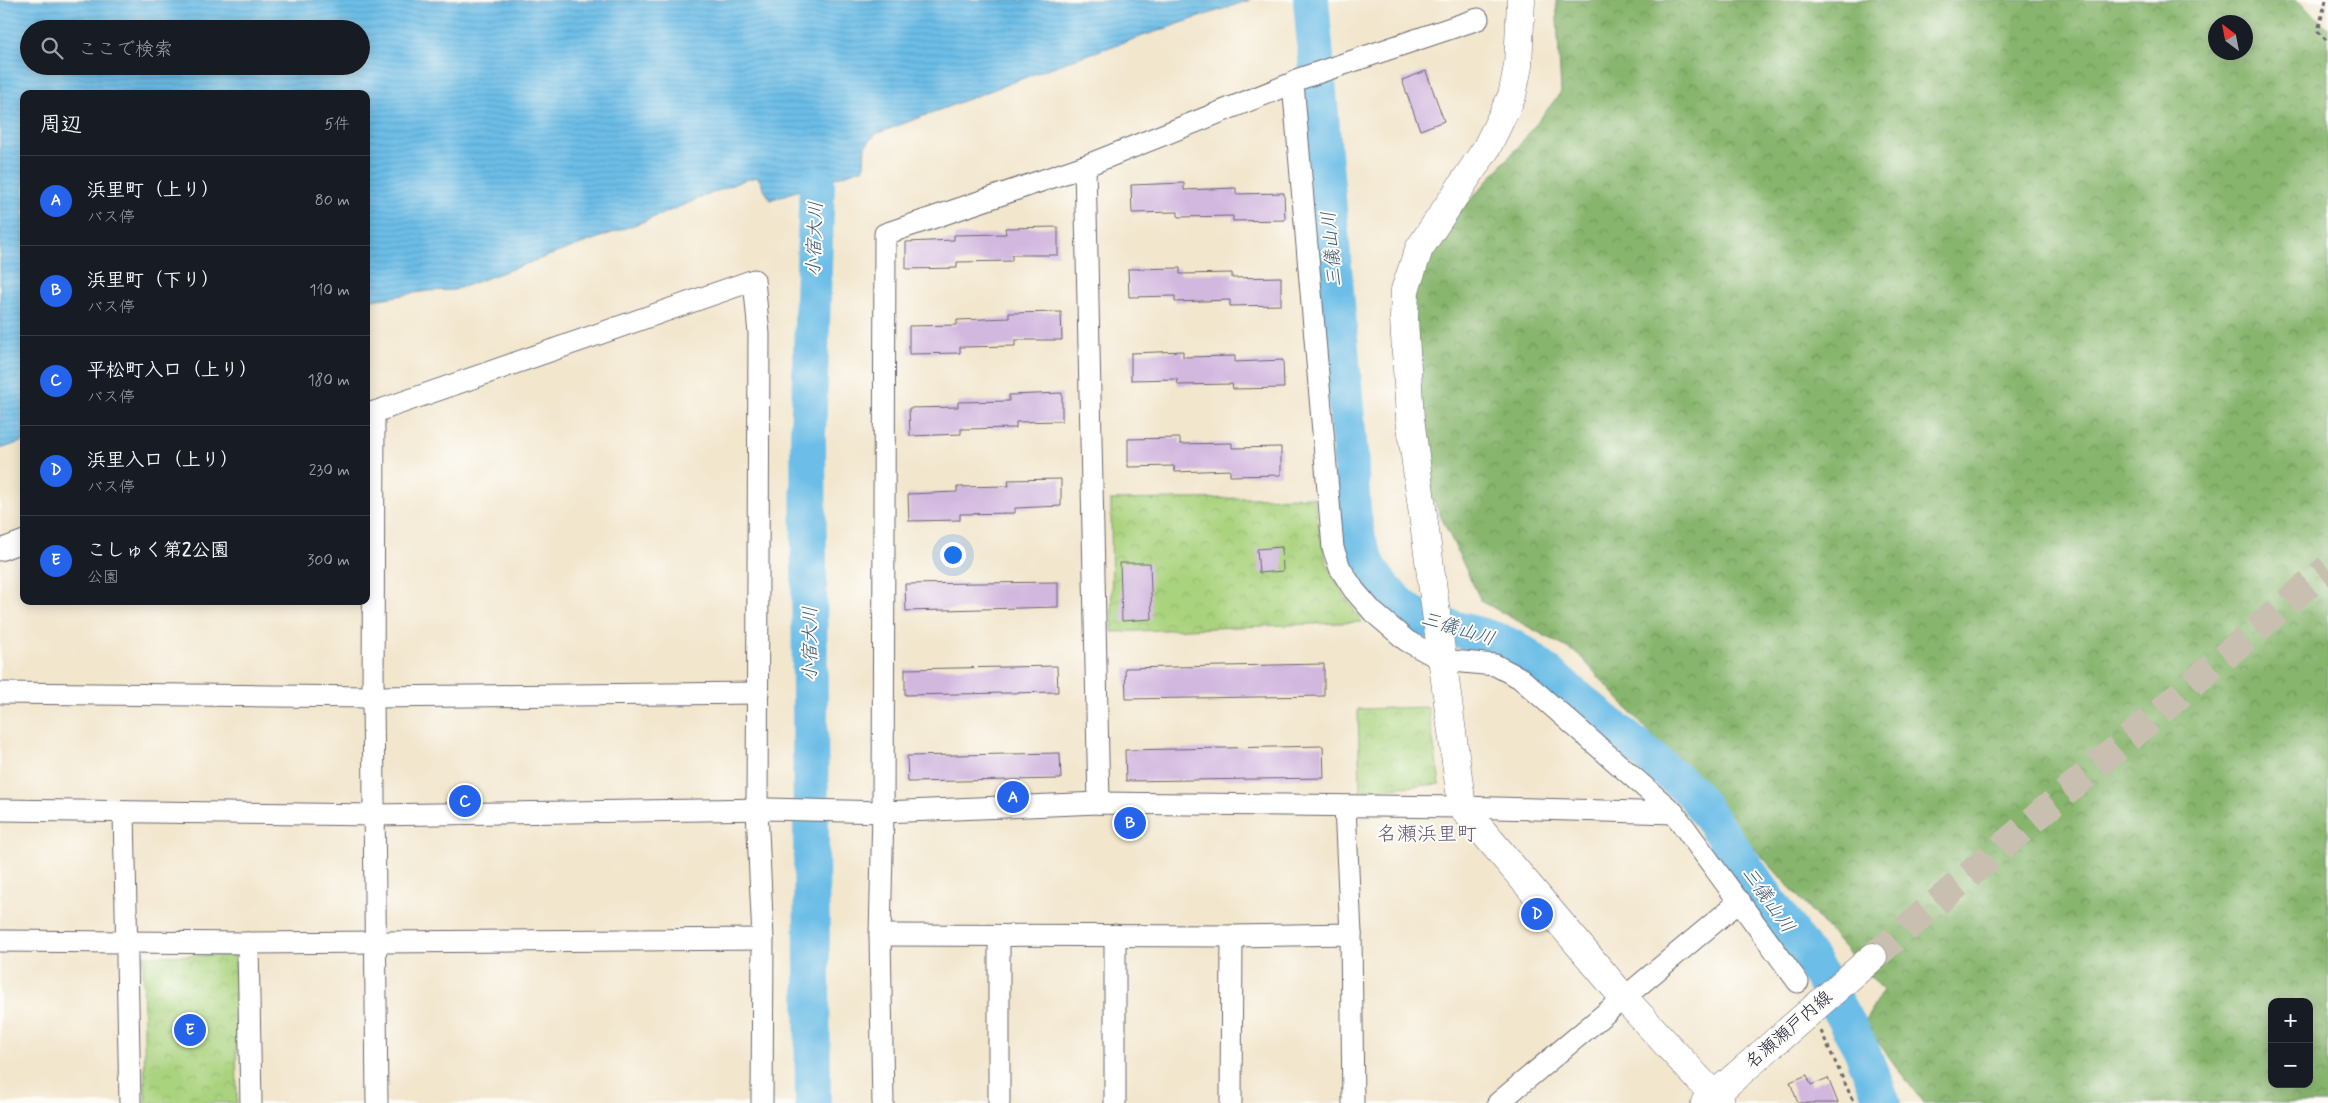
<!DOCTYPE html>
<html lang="ja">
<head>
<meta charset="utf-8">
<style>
	body { margin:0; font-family:Mynerve,"Klee One",sans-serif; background:#20242c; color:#f1f3f6 }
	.controls { position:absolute; right:15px; bottom:15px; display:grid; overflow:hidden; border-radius:10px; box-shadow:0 2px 12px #0003 }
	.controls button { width:45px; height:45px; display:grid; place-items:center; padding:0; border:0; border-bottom:1px solid #363941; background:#171b24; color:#f1f3f6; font:25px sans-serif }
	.compass { position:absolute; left:2208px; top:15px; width:45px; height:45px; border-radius:50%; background:#171b24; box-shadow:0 2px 12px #0003; rotate:328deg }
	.you { position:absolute; left:952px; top:554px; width:18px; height:18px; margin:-12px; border:4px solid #fff; border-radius:50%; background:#1a73e8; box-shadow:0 0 0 8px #1a73e833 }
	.badge { display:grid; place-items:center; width:32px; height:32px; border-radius:50%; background:#2563eb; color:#fff; font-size:16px; font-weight:700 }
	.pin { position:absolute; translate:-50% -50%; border:2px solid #fff; box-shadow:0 1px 5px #0006 }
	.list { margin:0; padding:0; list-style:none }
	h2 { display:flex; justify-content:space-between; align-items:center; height:65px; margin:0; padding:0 20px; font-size:21px }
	h2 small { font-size:16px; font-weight:400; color:#9ea1a6 }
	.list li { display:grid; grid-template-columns:32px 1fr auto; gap:15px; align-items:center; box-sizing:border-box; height:90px; padding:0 20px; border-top:1px solid #363941 }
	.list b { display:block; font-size:19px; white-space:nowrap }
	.list p { margin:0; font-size:16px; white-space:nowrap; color:#9ea1a6 }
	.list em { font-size:16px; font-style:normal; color:#9ea1a6 }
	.icon { flex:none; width:28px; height:28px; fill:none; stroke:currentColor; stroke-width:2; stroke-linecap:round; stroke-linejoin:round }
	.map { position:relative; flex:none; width:2328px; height:1103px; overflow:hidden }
	.search { position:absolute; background:#171b24; box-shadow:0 2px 12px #0003; left:20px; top:20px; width:350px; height:55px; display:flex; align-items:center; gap:12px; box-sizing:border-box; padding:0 18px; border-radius:28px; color:#9ea1a6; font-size:19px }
	.panel { position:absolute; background:#171b24; box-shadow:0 2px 12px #0003; left:20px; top:90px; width:350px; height:515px; border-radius:10px }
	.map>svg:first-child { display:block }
	.forest { fill:url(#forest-crowns); stroke:#546c54; fill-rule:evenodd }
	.park { fill:url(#park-crowns); stroke:#667a5c }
	.water { fill:url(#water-rules); stroke:#477091; fill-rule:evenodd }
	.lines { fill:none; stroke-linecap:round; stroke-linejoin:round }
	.river { stroke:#6cbde7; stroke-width:36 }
	.building { fill:#d2b7df }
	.primary-tunnel { stroke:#c8bfb0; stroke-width:28; stroke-dasharray:28 14; stroke-linecap:butt }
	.minor-casing { stroke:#6b676e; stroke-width:23 }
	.tertiary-casing { stroke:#6b676e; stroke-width:29 }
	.primary-casing { stroke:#6b676e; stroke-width:29 }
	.path { stroke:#6b676e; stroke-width:3; stroke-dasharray:4 4; stroke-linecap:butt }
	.minor { stroke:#fff; stroke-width:21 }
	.tertiary { stroke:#fff; stroke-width:28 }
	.primary { stroke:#fff; stroke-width:28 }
	.labels { text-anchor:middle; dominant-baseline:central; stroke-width:4; stroke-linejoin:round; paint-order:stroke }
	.street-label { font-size:18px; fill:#22223b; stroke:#fdfcf7 }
	.water-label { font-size:19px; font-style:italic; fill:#3c5877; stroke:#fdfcf7 }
	.quarter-label { font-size:20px; fill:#605674; stroke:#fdfcf7 }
</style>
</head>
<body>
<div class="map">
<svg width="2328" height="1103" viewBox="0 0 2328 1103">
	<defs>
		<pattern id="forest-crowns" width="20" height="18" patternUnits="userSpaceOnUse" patternTransform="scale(1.25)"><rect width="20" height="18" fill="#87b56d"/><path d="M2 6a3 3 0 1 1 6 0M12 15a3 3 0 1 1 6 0" fill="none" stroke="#6e935b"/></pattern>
		<pattern id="park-crowns" width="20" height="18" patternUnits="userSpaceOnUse" patternTransform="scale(1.25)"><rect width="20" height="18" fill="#aad37e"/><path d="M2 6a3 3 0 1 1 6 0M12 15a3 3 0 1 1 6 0" fill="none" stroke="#92b56e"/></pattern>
		<pattern id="water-rules" width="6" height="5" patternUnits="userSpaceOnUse" patternTransform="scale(1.25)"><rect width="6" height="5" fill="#6cbde7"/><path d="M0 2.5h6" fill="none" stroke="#5da2c7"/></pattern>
	</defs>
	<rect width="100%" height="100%" fill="#fdfcf7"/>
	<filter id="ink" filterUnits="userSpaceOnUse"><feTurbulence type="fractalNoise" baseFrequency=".02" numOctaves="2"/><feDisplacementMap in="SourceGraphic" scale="10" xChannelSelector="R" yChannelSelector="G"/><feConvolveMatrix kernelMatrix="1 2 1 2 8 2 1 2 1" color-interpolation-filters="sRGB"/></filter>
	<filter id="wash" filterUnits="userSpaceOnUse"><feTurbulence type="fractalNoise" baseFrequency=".0096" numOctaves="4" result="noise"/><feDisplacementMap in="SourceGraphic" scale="20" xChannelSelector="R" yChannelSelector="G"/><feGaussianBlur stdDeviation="1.12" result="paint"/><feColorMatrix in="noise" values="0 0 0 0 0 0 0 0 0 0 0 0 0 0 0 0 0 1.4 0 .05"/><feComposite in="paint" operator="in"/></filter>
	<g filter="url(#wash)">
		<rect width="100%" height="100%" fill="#f2e6cd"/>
		<path class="forest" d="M1556,0h741l31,28v1075h-405l-59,-80 19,-33 -305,-336 -97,-53 -66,-139 -2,-198 105,-117 43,-55zM2216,22h30v30h-30zM2272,1002h37v82h-37z"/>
		<g class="park">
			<polygon points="1313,497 1326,561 1339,587 1362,622 1112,632 1111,500"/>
			<polygon points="1428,707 1440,784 1360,790 1358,709"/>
			<polygon points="235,955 237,1103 145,1103 143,956"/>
		</g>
		<path class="water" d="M0,0h1250l-176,59 -198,75 -11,12 -1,22 -94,32 -12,-23 -14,3 -99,41 -191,69 -27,1 -61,10v-207h-342v347l-24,8zM29,29h332v37h-332z"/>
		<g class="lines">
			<g class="river">
				<path d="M1311,0l40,465c0,51 4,101 46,136 6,5 11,11 18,14 26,13 57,16 84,26 8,3 16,8 24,12l170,140 122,173 46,83 22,54"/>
				<polyline points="813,1103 808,435 817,184"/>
			</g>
		</g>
		<g id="blocks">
			<g class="building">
				<polygon points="1426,71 1444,121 1420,130 1402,80"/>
				<polygon points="1184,183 1184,190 1236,188 1236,194 1284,193 1285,220 1233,221 1233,216 1178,217 1178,212 1132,213 1131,185"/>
				<polygon points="1058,227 1058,255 1012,255 1012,261 957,262 957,268 906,269 906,242 954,240 954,235 1006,234 1005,228"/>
				<polygon points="1180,268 1180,274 1232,273 1232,278 1281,277 1281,305 1230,306 1230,300 1175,302 1175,296 1129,297 1128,269"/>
				<polygon points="1061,312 1062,340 1015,340 1015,346 960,347 960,353 909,354 909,326 957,325 957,320 1009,318 1009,313"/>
				<polygon points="1183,351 1183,357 1235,356 1235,362 1283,360 1284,388 1233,389 1232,384 1178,385 1177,379 1131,380 1131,353"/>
				<polygon points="1062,393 1062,421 1016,422 1016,428 961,429 961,434 910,436 909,408 958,407 958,402 1009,401 1009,395"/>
				<polygon points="1180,438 1180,444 1232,443 1232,448 1281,447 1281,475 1230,476 1230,470 1175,472 1174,466 1128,467 1128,439"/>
				<polygon points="1061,479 1061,506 1015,508 1015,513 960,514 960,520 909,521 908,494 957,492 957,487 1009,486 1008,480"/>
				<polygon points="1282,547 1283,571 1259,573 1257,549"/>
				<polygon points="1120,563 1150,563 1152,619 1122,621"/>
				<polygon points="1058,582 1058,607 906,611 905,584"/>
				<polygon points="1324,664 1324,696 1126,699 1125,668"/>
				<polygon points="1057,666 1058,692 905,695 905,669"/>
				<polygon points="1323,746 1324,778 1126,781 1125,750"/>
				<polygon points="1060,753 1061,779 908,782 907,756"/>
				<polygon points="1807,1075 1811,1085 1828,1078 1838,1103 1798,1103 1790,1082"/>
			</g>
		</g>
	</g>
	<g filter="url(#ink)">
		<use href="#blocks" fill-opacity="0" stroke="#6b676e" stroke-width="1"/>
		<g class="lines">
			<polyline class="primary-tunnel" points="1873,957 2328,568"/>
			<defs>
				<g id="minor">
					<polyline points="1293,83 1333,548 1340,568 1354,590 1373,612 1407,641 1442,660 1495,665 1520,678 1674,813 1798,982"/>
					<polyline points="1085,166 1099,803"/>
					<polyline points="374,412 373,697 377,1103"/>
					<polyline points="366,415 754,280 759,334 757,810 763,939 762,1103"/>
					<polyline points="0,550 24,541"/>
					<polyline points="0,693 373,697 758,693"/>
					<polyline points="1345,807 1351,934 1353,1103"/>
					<polyline points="0,810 375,815 769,809 883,812 1099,803 1462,807 1674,813"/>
					<polyline points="124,812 130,1103"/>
					<polyline points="880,935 1232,936 1351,934"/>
					<polyline points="0,941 248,943 763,939"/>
					<polyline points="248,943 251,1103"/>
					<polyline points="883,1103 880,935 883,812 885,234 1085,166 1293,83 1299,79 1478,19"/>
					<polyline points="999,1103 999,936"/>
					<polyline points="1115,1103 1115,935"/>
					<polyline points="1231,1103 1232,936"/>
					<polyline points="1498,1103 1740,901"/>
				</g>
				<polyline id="tertiary" points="1521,0 1518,66 1512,96 1486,149 1419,249 1405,290 1404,319 1410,418 1462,807 1624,998 1721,1103"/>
				<polyline id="primary" points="1705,1103 1873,957"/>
			</defs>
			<use href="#minor" class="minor-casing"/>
			<use href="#tertiary" class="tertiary-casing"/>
			<use href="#primary" class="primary-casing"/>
			<g class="path">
				<polyline points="2326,0 2318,31 2328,42"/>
				<polyline points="1821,1031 1854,1103"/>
			</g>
			<use href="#minor" class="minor"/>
			<use href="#tertiary" class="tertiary"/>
			<use href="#primary" class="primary"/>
		</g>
	</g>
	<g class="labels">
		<g class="street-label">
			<text transform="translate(1789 1030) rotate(-41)">名瀬瀬戸内線</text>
		</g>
		<g class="water-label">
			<text transform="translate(815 239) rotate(-88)">小宿大川</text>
			<text transform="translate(1332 249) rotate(-95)">三儀山川</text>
			<text transform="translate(1458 629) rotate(17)">三儀山川</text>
			<text transform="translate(810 644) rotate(-90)">小宿大川</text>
			<text transform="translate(1768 900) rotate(55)">三儀山川</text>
		</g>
		<g class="quarter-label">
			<text x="1427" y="834">名瀬浜里町</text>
		</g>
	</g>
</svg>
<div class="controls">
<button>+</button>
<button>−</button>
</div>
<svg class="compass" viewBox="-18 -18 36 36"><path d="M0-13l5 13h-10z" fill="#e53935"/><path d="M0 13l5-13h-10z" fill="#9ea1a6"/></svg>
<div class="you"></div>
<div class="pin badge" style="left:1013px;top:797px">A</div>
<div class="pin badge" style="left:1130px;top:823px">B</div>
<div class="pin badge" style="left:465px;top:801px">C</div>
<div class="pin badge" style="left:1537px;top:914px">D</div>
<div class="pin badge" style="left:190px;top:1030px">E</div>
<div class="search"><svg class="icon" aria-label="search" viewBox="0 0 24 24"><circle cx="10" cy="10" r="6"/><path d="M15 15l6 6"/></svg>ここで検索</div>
<section class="panel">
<h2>周辺<small>5件</small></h2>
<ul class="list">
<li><span class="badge">A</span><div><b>浜里町（上り）</b><p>バス停</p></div><em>80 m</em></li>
<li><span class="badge">B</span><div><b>浜里町（下り）</b><p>バス停</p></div><em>110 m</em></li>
<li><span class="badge">C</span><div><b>平松町入口（上り）</b><p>バス停</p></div><em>180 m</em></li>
<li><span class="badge">D</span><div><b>浜里入口（上り）</b><p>バス停</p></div><em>230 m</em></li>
<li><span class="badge">E</span><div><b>こしゅく第2公園</b><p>公園</p></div><em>300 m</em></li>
</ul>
</section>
</div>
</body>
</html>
